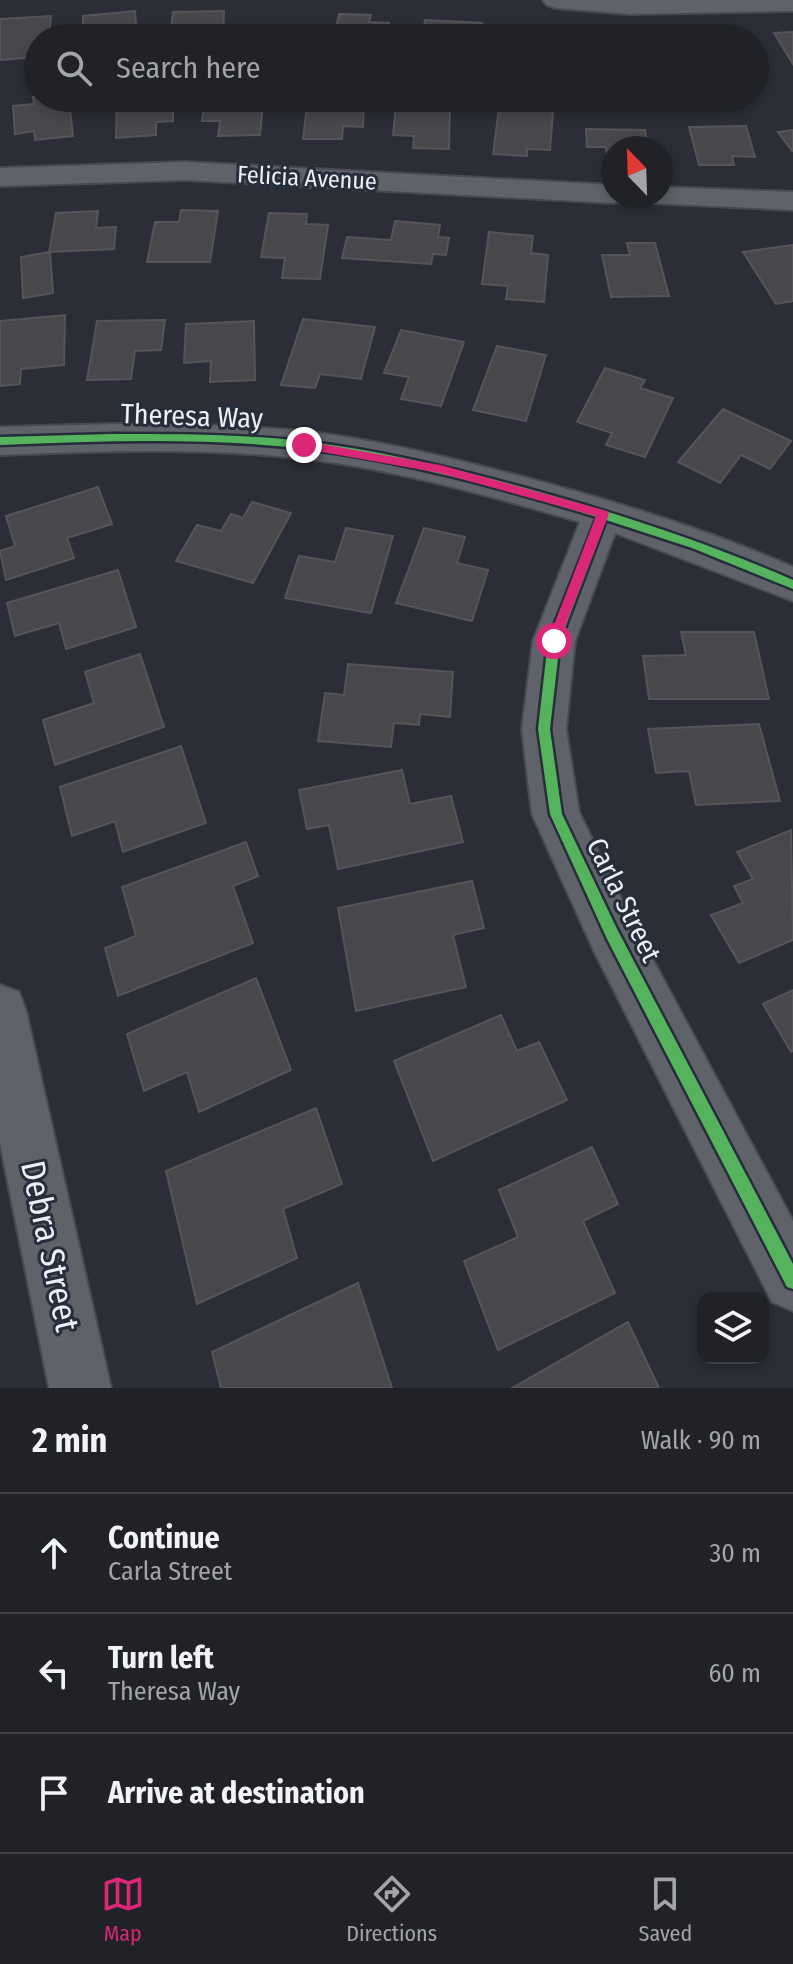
<!DOCTYPE html>
<html lang="en">
<head>
<meta charset="utf-8">
<style>
	body { margin:0; font-family:"Fira Sans Condensed",sans-serif; background:#2d2f34; color:#f1f3f6 }
	.controls { position:absolute; right:24px; bottom:24px; display:grid; overflow:hidden; border-radius:16px; box-shadow:0 4px 12px #0003 }
	.controls button { width:72px; height:72px; display:grid; place-items:center; padding:0; border:0; border-bottom:2px solid #3d3f45; background:#202228; color:#f1f3f6; font:40px sans-serif }
	.compass { position:absolute; left:601px; top:136px; width:72px; height:72px; border-radius:50%; background:#202228; box-shadow:0 4px 12px #0003; rotate:337deg }
	.stop { position:absolute; width:24px; height:24px; margin:-18px; border:6px solid #db2777; border-radius:50%; background:#fff }
	.stop.end { background:#db2777; border-color:#fff; box-shadow:0 2px 8px #0008 }
	.list { margin:0; padding:0; list-style:none }
	h2 { display:flex; justify-content:space-between; align-items:center; height:104px; margin:0; padding:0 32px; font-size:34px }
	h2 small { font-size:26px; font-weight:400; color:#a2a4a8 }
	.list li { display:grid; grid-template-columns:52px 1fr auto; gap:24px; align-items:center; box-sizing:border-box; height:120px; padding:0 32px; border-top:2px solid #3d3f45 }
	.list b { display:block; font-size:30px; white-space:nowrap }
	.list p { margin:0; font-size:26px; white-space:nowrap; color:#a2a4a8 }
	.list em { font-size:26px; font-style:normal; color:#a2a4a8 }
	.icon { flex:none; width:44px; height:44px; fill:none; stroke:currentColor; stroke-width:2; stroke-linecap:round; stroke-linejoin:round }
	.map { position:relative; flex:none; width:793px; height:1388px; overflow:hidden }
	.search { position:absolute; background:#202228; box-shadow:0 4px 12px #0003; left:24px; right:24px; top:24px; height:88px; display:flex; align-items:center; gap:20px; box-sizing:border-box; padding:0 28px; border-radius:44px; color:#a2a4a8; font-size:30px }
	.sheet { height:464px; background:#202228 }
	nav { display:flex; justify-content:space-around; align-items:center; box-sizing:border-box; height:112px; border-top:2px solid #3d3f45; background:#202228; font-size:22px; color:#a2a4a8 }
	nav a { display:grid; justify-items:center; gap:4px }
	nav .on { color:#db2777 }
	.map>svg:first-child { display:block }
	.building { fill:#48474c; stroke:#575459; stroke-width:2 }
	.lines { fill:none; stroke-linecap:round; stroke-linejoin:round }
	.street-casing { stroke:#484a52; stroke-width:4 }
	.street { fill:#5f6268; fill-rule:evenodd }
	.cycleway-casing { stroke:#262d3b; stroke-width:5 }
	.cycleway { fill:#56b35d; fill-rule:evenodd }
	.route { fill:#db2777 }
	.labels { text-anchor:middle; dominant-baseline:central; stroke-width:6; stroke-linejoin:round; paint-order:stroke }
	.far-street-label { font-size:24px; fill:#eaeff9; stroke:#262d3b }
	.street-label { font-size:28px; fill:#eaeff9; stroke:#262d3b }
	.near-street-label { font-size:34px; fill:#eaeff9; stroke:#262d3b }
</style>
</head>
<body>
<div class="map">
<svg width="793" height="1388" viewBox="0 0 793 1388">
	<rect width="100%" height="100%" fill="#2b2e36"/>
	<g class="building">
		<polygon points="135,11 137,38 83,38 83,16"/>
		<polygon points="224,11 223,38 170,38 173,12"/>
		<polygon points="339,14 371,15 369,22 389,23 387,38 334,38"/>
		<polygon points="51,16 49,38 38,38 38,57 0,60 0,19"/>
		<polygon points="425,20 482,23 481,38 422,38"/>
		<polygon points="521,27 581,31 580,38 520,38"/>
		<polygon points="659,32 661,38 622,38 620,33"/>
		<polygon points="793,32 793,64 774,33"/>
		<polygon points="33,97 51,98 51,103 69,101 73,136 35,140 34,131 15,134 13,106 34,104"/>
		<polygon points="117,98 173,98 173,121 156,122 156,135 116,138"/>
		<polygon points="308,98 364,98 363,127 343,126 342,139 303,139"/>
		<polygon points="263,104 260,135 218,136 220,121 202,121 204,105"/>
		<polygon points="396,105 450,106 449,149 413,148 414,136 393,135"/>
		<polygon points="499,108 553,111 550,150 527,149 527,156 493,154"/>
		<polygon points="746,126 755,157 732,156 734,165 699,165 689,127"/>
		<polygon points="586,129 645,130 648,148 613,148 613,162 608,162 606,147 587,147"/>
		<polygon points="793,130 793,151 792,151 778,132"/>
		<polygon points="181,210 218,211 210,262 147,262 155,222 179,222"/>
		<polygon points="98,211 96,228 116,227 114,249 49,252 56,213"/>
		<polygon points="269,213 307,214 306,224 328,225 320,279 282,278 285,258 261,257"/>
		<polygon points="395,221 440,225 438,237 449,238 446,255 433,254 431,264 342,258 347,237 391,240"/>
		<polygon points="489,232 533,236 531,253 548,255 544,302 506,299 508,286 482,284"/>
		<polygon points="627,243 655,243 669,296 611,297 602,255 630,255"/>
		<polygon points="793,245 793,301 776,304 743,252"/>
		<polygon points="50,252 53,293 23,298 21,257"/>
		<polygon points="65,315 64,365 21,369 20,384 0,386 0,321"/>
		<polygon points="303,319 375,327 361,379 320,374 315,388 281,385"/>
		<polygon points="165,320 161,350 135,351 131,379 87,380 97,321"/>
		<polygon points="254,321 255,380 210,382 211,361 184,363 186,324"/>
		<polygon points="401,330 464,342 441,406 401,399 409,377 384,373"/>
		<polygon points="497,346 546,355 526,421 473,410"/>
		<polygon points="605,368 645,380 640,388 673,398 645,457 606,445 612,433 577,422"/>
		<polygon points="723,409 791,441 770,469 741,455 720,483 678,462"/>
		<polygon points="98,487 112,524 67,538 74,558 6,580 0,551 15,546 6,516"/>
		<polygon points="252,502 291,513 253,583 176,561 197,525 221,531 231,514 243,518"/>
		<polygon points="346,528 393,536 371,613 285,598 299,556 335,562"/>
		<polygon points="424,528 465,537 457,563 488,570 472,621 396,603"/>
		<polygon points="118,570 136,627 66,649 59,623 15,636 7,603"/>
		<polygon points="681,632 754,632 769,699 649,699 643,656 686,655"/>
		<polygon points="140,654 164,727 55,765 43,720 94,703 85,672"/>
		<polygon points="348,664 453,672 450,717 420,714 419,725 394,723 391,747 318,741 325,693 344,695"/>
		<polygon points="759,724 780,801 696,805 689,771 656,773 648,729"/>
		<polygon points="181,746 206,823 123,852 115,821 72,836 60,787"/>
		<polygon points="402,770 410,804 451,796 463,842 338,869 329,825 307,829 299,790"/>
		<polygon points="791,830 793,940 739,963 711,915 743,903 734,886 753,879 737,852"/>
		<polygon points="246,842 258,876 233,886 253,943 118,996 105,948 136,936 122,887"/>
		<polygon points="472,881 484,928 453,935 466,987 356,1011 338,908"/>
		<polygon points="256,978 291,1070 199,1112 187,1072 144,1091 127,1034"/>
		<polygon points="793,990 793,1051 791,1052 763,1004"/>
		<polygon points="501,1015 517,1051 539,1042 567,1100 433,1161 394,1061"/>
		<polygon points="316,1108 342,1184 283,1209 297,1258 197,1304 166,1171"/>
		<polygon points="592,1147 618,1204 583,1221 615,1293 498,1350 464,1261 518,1237 499,1190"/>
		<polygon points="358,1283 392,1388 221,1388 212,1352"/>
		<polygon points="628,1322 659,1388 512,1388"/>
	</g>
	<g class="lines">
		<defs>
			<g id="street">
				<polygon points="543,0 793,0 793,11 629,14 556,8 547,5"/>
				<polygon points="185,162 613,185 613,196 627,196 624,201 613,203 185,180 0,186 0,168"/>
				<polygon points="661,187 793,192 793,210 650,203 646,196 661,196"/>
				<path d="M114,424c63,0 126,1 188,7 73,8 144,26 214,44 94,25 188,53 277,92v34l-178,-68 -40,108 -9,88 13,83 51,105 163,304v90l-21,-9 -178,-351 -62,-137 -10,-85 11,-88 47,-119c-90,-26 -181,-52 -274,-63 -101,-12 -204,-8 -306,-4v-28z"/>
				<polygon points="0,985 19,992 26,1011 111,1388 49,1388 0,1143"/>
			</g>
		</defs>
		<use href="#street" class="street-casing"/>
		<use href="#street" class="street"/>
		<defs>
			<path id="cycleway" d="M114,434c63,0 126,0 188,7 71,8 141,25 209,43 96,26 191,56 282,96v9l-101,-41 -86,-28 -46,121 -10,88 12,85 55,115 176,335v25l-6,-2 -180,-348 -57,-125 -12,-85 10,-88 49,-124c-96,-29 -193,-56 -292,-68 -101,-12 -203,-8 -305,-4v-8z"/>
		</defs>
		<use href="#cycleway" class="cycleway-casing"/>
		<use href="#cycleway" class="cycleway"/>
	</g>
	<polygon class="route" points="304,441 440,465 607,511 609,514 558,644 549,644 548,641 596,516 440,473 300,448 300,443"/>
	<g class="labels">
		<g class="far-street-label">
			<text transform="translate(307 178) rotate(3)">Felicia Avenue</text>
		</g>
		<g class="street-label">
			<text transform="translate(192 416) rotate(2)">Theresa Way</text>
			<text transform="translate(624 900) rotate(64)">Carla Street</text>
		</g>
		<g class="near-street-label">
			<text transform="translate(50 1246) rotate(78)">Debra Street</text>
		</g>
	</g>
</svg>
<div class="controls">
<button><svg class="icon" aria-label="layers" viewBox="0 0 24 24"><path d="M12 4l9 5-9 5-9-5zM3 14l9 5 9-5"/></svg></button>
</div>
<svg class="compass" viewBox="-18 -18 36 36"><path d="M0-13l5 13h-10z" fill="#e53935"/><path d="M0 13l5-13h-10z" fill="#a2a4a8"/></svg>
<div class="stop" style="left:554px;top:641px"></div>
<div class="stop end" style="left:304px;top:445px"></div>
<div class="search"><svg class="icon" aria-label="search" viewBox="0 0 24 24"><circle cx="10" cy="10" r="6"/><path d="M15 15l6 6"/></svg>Search here</div>
</div>
<section class="sheet">
<h2>2 min<small>Walk · 90 m</small></h2>
<ul class="list">
<li><svg class="icon" aria-label="ahead" viewBox="0 0 24 24"><path d="M12 20V5M6 11l6-6 6 6"/></svg><div><b>Continue</b><p>Carla Street</p></div><em>30 m</em></li>
<li><svg class="icon" aria-label="left" viewBox="0 0 24 24"><path d="M17 20v-9H6M10 6l-5 5 5 5"/></svg><div><b>Turn left</b><p>Theresa Way</p></div><em>60 m</em></li>
<li><svg class="icon" aria-label="arrive" viewBox="0 0 24 24"><path d="M6 21V4h12l-3 4 3 4H6"/></svg><div><b>Arrive at destination</b></div></li>
</ul>
</section>
<nav>
<a class="on"><svg class="icon" aria-label="map" viewBox="0 0 24 24"><path d="M3 6l6-2 6 2 6-2v14l-6 2-6-2-6 2zM9 4v14M15 6v14"/></svg>Map</a>
<a><svg class="icon" aria-label="directions" viewBox="0 0 24 24"><path d="M12 3l9 9-9 9-9-9zM9 14v-3h6M13 9l2 2-2 2"/></svg>Directions</a>
<a><svg class="icon" aria-label="saved" viewBox="0 0 24 24"><path d="M7 4h10v16l-5-4-5 4z"/></svg>Saved</a>
</nav>
</body>
</html>
